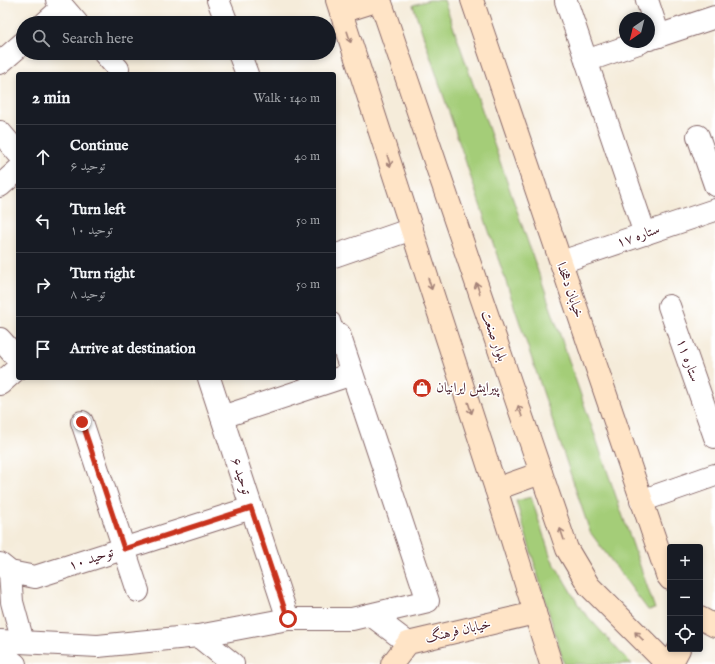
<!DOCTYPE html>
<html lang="en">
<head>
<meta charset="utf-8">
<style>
	body { margin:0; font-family:"IM FELL English",Amiri,serif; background:#242831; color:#f1f3f6 }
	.controls { position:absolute; right:12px; bottom:12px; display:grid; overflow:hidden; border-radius:4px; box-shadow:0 2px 6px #0003 }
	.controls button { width:36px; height:36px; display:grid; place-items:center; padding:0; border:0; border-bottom:1px solid #363941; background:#171b24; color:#f1f3f6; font:20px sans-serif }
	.compass { position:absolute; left:619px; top:12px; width:36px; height:36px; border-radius:50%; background:#171b24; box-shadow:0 2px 6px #0003; rotate:215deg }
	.stop { position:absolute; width:12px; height:12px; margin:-9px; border:3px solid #c8321e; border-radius:50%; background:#fff }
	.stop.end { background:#c8321e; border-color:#fff; box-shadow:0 1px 4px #0008 }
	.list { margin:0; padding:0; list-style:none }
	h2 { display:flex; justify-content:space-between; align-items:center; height:52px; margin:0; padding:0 16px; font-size:17px }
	h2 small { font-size:13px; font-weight:400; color:#9ea1a6 }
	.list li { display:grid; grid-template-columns:26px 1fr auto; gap:12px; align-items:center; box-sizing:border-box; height:64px; padding:0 16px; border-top:1px solid #363941 }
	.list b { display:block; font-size:15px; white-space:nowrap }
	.list p { margin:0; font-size:13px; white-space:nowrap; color:#9ea1a6 }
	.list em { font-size:13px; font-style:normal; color:#9ea1a6 }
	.icon { flex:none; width:22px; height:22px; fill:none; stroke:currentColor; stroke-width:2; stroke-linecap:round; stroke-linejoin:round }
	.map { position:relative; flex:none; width:715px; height:664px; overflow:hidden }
	.search { position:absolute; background:#171b24; box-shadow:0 2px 6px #0003; left:16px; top:16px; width:320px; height:44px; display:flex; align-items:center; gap:10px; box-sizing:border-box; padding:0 14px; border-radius:22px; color:#9ea1a6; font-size:15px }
	.panel { position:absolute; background:#171b24; box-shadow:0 2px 6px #0003; left:16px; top:72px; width:320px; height:308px; border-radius:4px }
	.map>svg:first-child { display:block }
	.green { fill:#a4cd78; stroke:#777652 }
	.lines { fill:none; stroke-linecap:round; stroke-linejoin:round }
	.lane-casing { stroke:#866768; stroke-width:13 }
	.street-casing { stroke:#866768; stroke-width:24 }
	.secondary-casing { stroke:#866768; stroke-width:24 }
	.lane { stroke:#fff; stroke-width:11 }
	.street { stroke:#fff; stroke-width:22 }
	.secondary { stroke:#ffe4c6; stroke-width:22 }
	.oneway { stroke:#a48278 }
	.route { stroke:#c8321e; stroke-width:5 }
	.labels { text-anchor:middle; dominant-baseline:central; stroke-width:3; stroke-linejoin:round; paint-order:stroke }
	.street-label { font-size:14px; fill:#4a1f2b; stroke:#fff }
	.poi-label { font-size:14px; fill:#4a1f2b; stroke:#fff; text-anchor:start }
</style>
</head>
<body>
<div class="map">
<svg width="715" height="664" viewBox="0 0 715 664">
	<rect width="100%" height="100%" fill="#fff"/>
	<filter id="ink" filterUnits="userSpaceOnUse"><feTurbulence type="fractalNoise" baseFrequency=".025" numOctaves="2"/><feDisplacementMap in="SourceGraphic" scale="8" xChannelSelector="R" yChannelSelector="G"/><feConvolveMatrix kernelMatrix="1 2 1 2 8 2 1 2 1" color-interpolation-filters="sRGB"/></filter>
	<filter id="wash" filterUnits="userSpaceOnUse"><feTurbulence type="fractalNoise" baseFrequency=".012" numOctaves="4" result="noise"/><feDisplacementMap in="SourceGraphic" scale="16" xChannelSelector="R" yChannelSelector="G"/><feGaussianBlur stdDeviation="0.9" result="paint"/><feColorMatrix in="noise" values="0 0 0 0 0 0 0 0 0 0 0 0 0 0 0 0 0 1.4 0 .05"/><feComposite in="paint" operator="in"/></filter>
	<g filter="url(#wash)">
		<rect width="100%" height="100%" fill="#f5ecda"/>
		<g class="green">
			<polygon points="429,0 444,0 655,609 648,610 590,532 413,5"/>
			<polygon points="531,497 551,558 581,609 619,651 632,664 564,664 516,501"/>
		</g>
	</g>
	<g filter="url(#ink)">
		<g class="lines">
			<defs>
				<polyline id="lane" points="334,319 339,334"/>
				<g id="street">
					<polyline points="57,0 77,23"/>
					<polyline points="218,0 227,23"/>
					<polyline points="647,0 659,36"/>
					<polyline points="566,1 645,234"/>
					<polyline points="45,23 63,7"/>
					<polyline points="649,39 715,17"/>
					<polyline points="104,53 118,69"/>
					<polyline points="239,53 247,74"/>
					<polyline points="586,61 641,42"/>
					<polyline points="0,63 23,43"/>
					<polyline points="0,132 18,153"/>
					<polyline points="698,136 715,185"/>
					<polyline points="0,186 18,170"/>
					<polyline points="334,256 412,229"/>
					<polyline points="561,262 715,210"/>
					<polyline points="669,306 715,437"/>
					<polyline points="0,339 18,359"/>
					<polyline points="209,378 288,619"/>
					<polyline points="0,384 18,368"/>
					<polyline points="222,417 352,374"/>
					<polyline points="82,422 138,591"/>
					<polyline points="641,501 715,475"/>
					<polyline points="0,564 10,572 35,577 251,508"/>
					<polyline points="10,572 12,602 23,642"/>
					<polyline points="371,615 408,643"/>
					<polyline points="198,636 233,664"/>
					<polyline points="0,641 98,646 198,636 288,619 352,619 428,601 339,334"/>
					<polyline points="0,652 15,664"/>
				</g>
				<g id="secondary">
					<polyline points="337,0 496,489 551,664"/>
					<polyline points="380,0 567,549 589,586 667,664"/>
					<polyline points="472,0 667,575 670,579"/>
					<polyline points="341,12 379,0"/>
					<polyline points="496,489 541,473"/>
					<polyline points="700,618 715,626"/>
					<polyline points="392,664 408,643 535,613"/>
					<polyline points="671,664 679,649"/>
				</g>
			</defs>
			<use href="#lane" class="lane-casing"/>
			<use href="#street" class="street-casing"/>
			<use href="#secondary" class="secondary-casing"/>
			<use href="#lane" class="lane"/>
			<use href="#street" class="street"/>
			<use href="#secondary" class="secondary"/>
		</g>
		<defs><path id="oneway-shaft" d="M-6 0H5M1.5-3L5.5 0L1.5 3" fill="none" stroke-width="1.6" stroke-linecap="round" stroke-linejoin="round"/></defs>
		<g class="oneway">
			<use href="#oneway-shaft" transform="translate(349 37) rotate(72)"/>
			<use href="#oneway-shaft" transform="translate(389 161) rotate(72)"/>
			<use href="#oneway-shaft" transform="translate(430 284) rotate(72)"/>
			<use href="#oneway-shaft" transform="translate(478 288) rotate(-109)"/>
			<use href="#oneway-shaft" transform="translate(470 408) rotate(72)"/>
			<use href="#oneway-shaft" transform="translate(520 411) rotate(-109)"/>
			<use href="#oneway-shaft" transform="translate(562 534) rotate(-109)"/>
			<use href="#oneway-shaft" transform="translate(639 636) rotate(-135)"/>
		</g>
	</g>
	<g class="lines" filter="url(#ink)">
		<polyline class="route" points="82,422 124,549 251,508 288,619"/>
	</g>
	<defs>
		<symbol id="shop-disc" viewBox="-11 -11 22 22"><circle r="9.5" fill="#c8321e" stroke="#fff"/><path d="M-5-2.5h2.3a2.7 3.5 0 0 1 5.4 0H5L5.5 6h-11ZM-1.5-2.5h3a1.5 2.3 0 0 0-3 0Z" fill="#fff"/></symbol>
	</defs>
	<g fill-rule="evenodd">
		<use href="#shop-disc" x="411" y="377" width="22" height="22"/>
	</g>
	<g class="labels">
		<g class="street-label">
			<text transform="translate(638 236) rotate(-19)">ستاره ۱۷</text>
			<text transform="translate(570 290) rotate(71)">خیابان دهخدا</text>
			<text transform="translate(494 336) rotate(71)">بلوار صنعت</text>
			<text transform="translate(688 360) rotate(71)">ستاره ۱۱</text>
			<text transform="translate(241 476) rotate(72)">توحید ۶</text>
			<text transform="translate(91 559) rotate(-18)">توحید ۱۰</text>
			<text transform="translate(458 631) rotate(-13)">خیابان فرهنگ</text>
		</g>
		<g class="poi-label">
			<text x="436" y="388">پیرایش ایرانیان</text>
		</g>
	</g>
</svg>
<div class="controls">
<button>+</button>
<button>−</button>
<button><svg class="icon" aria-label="locate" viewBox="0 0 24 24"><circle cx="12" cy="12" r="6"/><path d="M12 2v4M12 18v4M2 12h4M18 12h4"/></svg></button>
</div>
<svg class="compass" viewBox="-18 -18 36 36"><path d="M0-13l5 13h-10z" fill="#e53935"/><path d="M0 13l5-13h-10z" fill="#9ea1a6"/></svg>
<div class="stop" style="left:288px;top:619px"></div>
<div class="stop end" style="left:82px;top:422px"></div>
<div class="search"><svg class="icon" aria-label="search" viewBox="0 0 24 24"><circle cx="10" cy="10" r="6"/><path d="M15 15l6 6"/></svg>Search here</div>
<section class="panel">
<h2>2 min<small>Walk · 140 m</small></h2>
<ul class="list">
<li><svg class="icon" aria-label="ahead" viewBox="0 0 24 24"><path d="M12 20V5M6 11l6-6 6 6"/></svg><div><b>Continue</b><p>توحید ۶</p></div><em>40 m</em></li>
<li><svg class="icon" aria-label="left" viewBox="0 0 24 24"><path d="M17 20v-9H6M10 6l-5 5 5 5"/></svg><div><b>Turn left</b><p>توحید ۱۰</p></div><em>50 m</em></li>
<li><svg class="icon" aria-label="right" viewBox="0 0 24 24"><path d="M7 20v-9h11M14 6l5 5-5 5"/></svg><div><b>Turn right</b><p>توحید ۸</p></div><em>50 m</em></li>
<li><svg class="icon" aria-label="arrive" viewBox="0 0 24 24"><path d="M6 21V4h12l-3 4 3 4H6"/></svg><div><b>Arrive at destination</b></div></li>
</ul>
</section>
</div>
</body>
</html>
